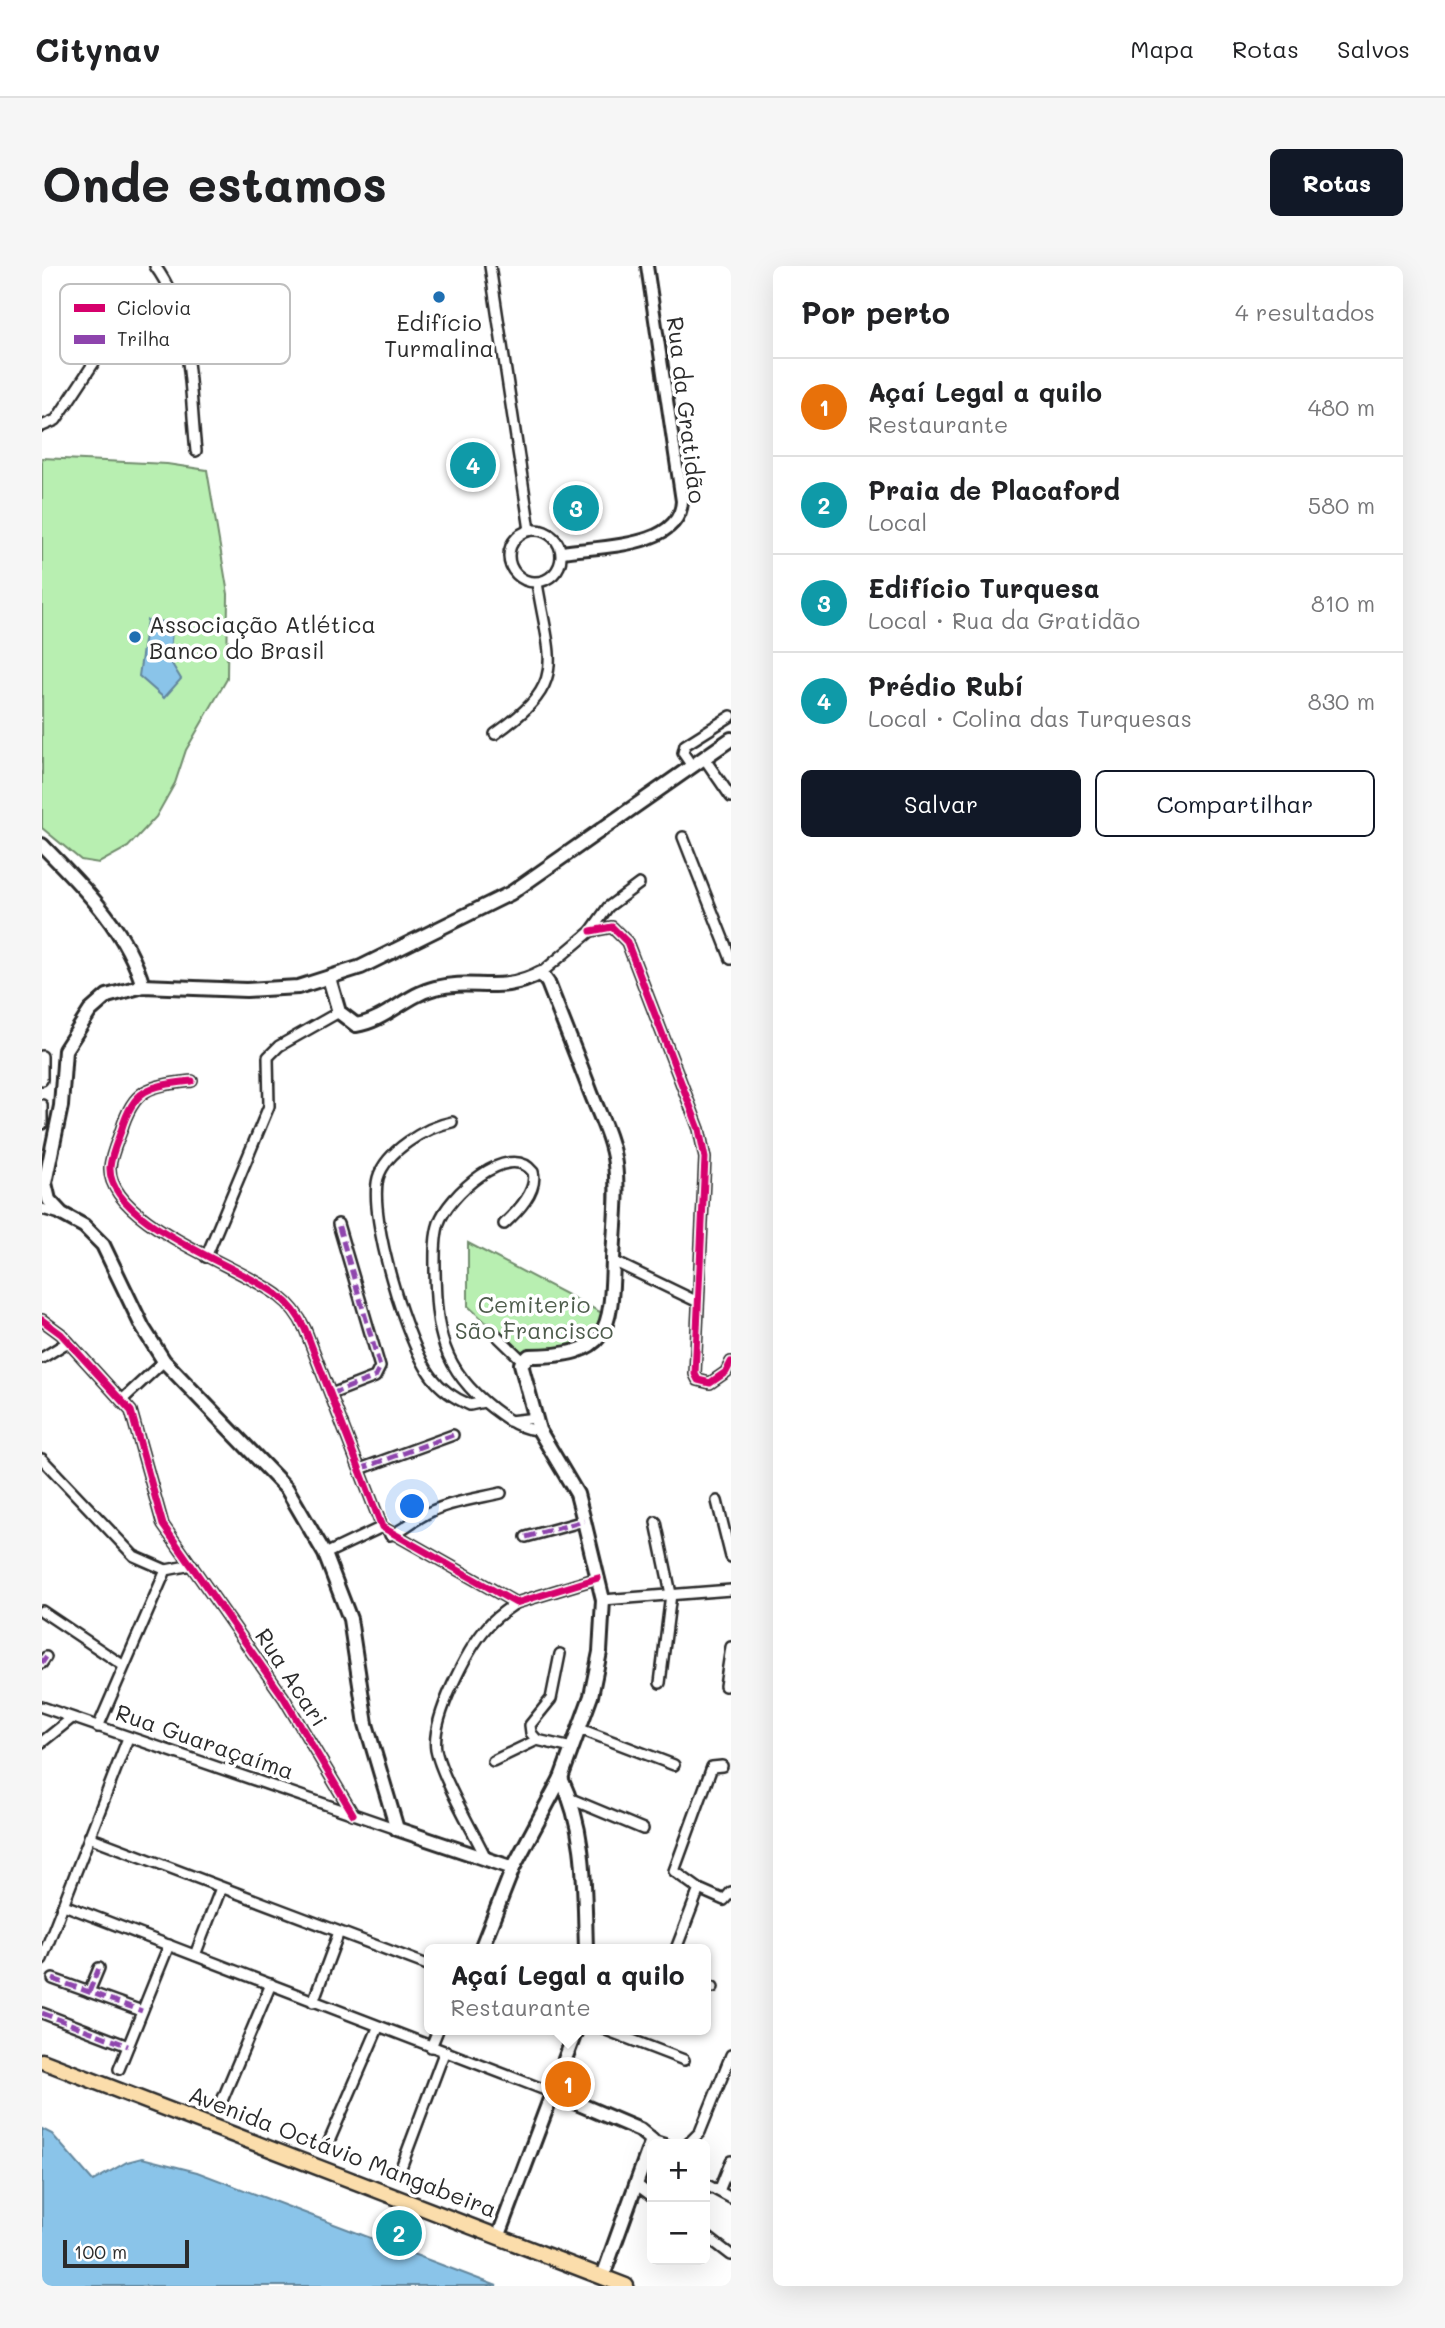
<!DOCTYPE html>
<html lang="pt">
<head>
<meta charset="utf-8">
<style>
	body { margin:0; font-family:Mali,sans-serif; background:#f6f6f6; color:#202124 }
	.controls { position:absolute; right:21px; bottom:21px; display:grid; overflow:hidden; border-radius:10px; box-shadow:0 7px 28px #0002 }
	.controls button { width:63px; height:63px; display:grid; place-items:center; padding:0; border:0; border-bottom:2px solid #e0e0e0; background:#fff; color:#202124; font:35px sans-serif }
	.scale { position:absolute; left:21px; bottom:18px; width:126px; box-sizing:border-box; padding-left:7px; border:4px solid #2b2b2b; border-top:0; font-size:19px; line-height:24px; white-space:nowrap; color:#2b2b2b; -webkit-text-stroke:5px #fff; paint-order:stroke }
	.you { position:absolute; left:371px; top:1241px; width:24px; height:24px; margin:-18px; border:5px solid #fff; border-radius:50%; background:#1a73e8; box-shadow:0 0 0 10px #1a73e833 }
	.badge { display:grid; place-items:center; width:46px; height:46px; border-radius:50%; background:#111827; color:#fff; font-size:23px; font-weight:700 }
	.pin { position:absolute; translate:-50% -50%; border:4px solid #fff; box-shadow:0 2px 7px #0006 }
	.popup { position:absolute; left:382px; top:1678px; width:287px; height:91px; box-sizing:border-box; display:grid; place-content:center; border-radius:10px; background:#fff; filter:drop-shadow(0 2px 5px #0005); font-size:23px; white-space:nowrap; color:#757577 }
	.popup b { font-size:26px; color:#202124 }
	.popup::after { content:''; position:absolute; left:50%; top:100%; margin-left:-14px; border:14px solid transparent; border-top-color:#fff }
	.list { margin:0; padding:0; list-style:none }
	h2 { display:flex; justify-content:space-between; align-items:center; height:91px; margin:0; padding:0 28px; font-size:30px }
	h2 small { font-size:23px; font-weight:400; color:#757577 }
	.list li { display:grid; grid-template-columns:46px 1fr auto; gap:21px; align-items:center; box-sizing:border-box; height:98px; padding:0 28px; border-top:2px solid #e0e0e0 }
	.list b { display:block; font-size:26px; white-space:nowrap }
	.list p { margin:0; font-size:23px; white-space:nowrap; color:#757577 }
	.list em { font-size:23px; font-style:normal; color:#757577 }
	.actions { display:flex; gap:14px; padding:21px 28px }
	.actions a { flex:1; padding:16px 0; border:2px solid #111827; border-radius:10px; text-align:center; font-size:24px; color:#111827 }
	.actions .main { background:#111827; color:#fff }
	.map { position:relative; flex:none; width:689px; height:2020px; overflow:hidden; border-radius:10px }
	header { display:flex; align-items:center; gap:42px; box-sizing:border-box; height:98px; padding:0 35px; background:#fff; border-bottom:2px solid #e0e0e0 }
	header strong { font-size:33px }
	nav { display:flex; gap:38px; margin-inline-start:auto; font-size:24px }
	.intro { display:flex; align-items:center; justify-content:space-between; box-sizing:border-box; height:168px; padding:0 42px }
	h1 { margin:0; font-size:49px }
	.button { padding:18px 32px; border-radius:10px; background:#111827; color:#fff; font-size:24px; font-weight:700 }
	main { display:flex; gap:42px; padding:0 42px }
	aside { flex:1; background:#fff; border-radius:10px; box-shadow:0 7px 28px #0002 }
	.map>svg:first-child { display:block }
	.green { fill:#b8efb1; stroke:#728d6e; stroke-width:2 }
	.water { fill:#8ac4e9; stroke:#64879d; stroke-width:2 }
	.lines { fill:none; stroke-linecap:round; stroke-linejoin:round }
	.minor-casing { stroke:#2b2b2b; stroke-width:14 }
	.tertiary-casing { stroke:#2b2b2b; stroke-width:16 }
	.secondary-casing { stroke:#2b2b2b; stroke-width:18 }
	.primary-casing { stroke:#2b2b2b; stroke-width:19 }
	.minor { stroke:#fff; stroke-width:9 }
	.tertiary { stroke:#fff; stroke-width:10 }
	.secondary { stroke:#fff; stroke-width:12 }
	.primary { stroke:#fbddab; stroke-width:14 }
	.quiet { stroke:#8e44ad; stroke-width:5; stroke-dasharray:10 5; stroke-linecap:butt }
	.cycleway-casing { stroke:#fff; stroke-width:11 }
	.cycleway { stroke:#d6006c; stroke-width:7 }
	.poi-dot { fill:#1f6fb2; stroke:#fff; stroke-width:2.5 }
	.labels { text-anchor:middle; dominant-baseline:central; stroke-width:7; stroke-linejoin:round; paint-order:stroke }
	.poi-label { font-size:23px; fill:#2b2b2b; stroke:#fff }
	.street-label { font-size:23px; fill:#2b2b2b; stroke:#fff }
	.park-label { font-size:23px; fill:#4e5c4c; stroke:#fff }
	.key { fill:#fff; stroke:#bfbfbf; stroke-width:2 }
	.key-label { font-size:19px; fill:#2b2b2b }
</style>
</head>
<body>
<header>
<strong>Citynav</strong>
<nav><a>Mapa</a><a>Rotas</a><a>Salvos</a></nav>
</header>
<div class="intro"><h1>Onde estamos</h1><a class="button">Rotas</a></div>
<main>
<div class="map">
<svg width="689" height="2020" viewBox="0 0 689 2020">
	<rect width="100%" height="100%" fill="#fff"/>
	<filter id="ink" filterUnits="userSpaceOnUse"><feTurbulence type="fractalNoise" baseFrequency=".0143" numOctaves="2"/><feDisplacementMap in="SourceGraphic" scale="14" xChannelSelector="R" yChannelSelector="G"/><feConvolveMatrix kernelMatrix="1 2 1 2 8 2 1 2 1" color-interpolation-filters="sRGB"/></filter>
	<g filter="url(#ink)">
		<g class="green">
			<polygon points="0,192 125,198 165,204 186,328 185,413 144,484 133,517 114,551 86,581 57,597 39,594 0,562"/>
			<polygon points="426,977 562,1048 553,1072 509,1089 477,1087 426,1040"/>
		</g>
		<g class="water">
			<polygon points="105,354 131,357 127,393 139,413 122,432 97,410"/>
			<polygon points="0,1863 10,1868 51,1915 85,1896 100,1892 155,1906 455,2020 0,2020"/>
		</g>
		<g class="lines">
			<defs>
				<g id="minor">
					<path d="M113,0c38,51 34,123 41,185"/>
					<polyline points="448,0 488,264"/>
					<polyline points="0,160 14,154 57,89"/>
					<circle cx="493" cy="290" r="26"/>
					<path d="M453,468c74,-52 55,-71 42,-151"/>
					<polyline points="662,492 689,531"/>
					<polyline points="650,500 641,487 643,479 689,450"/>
					<polyline points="641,571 689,693"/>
					<polyline points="549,665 570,661 585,676 657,863 663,892 653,1108 656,1114 668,1117 684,1106 689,1096"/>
					<polyline points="499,707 549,665 566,641 597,618"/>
					<polyline points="0,790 0,814"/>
					<path d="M150,815c-42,5 -58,6 -71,50 -4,11 -10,24 -11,36 -3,56 133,100 169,129 12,9 20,20 26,33l77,198 134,76 82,-25"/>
					<polyline points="0,839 0,858"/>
					<path d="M410,856c-26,5 -66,29 -74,56 -10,39 29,167 54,199 9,12 24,22 38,28l14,-3"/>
					<polyline points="0,943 18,948"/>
					<path d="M462,958c13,-12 34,-33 29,-52 -24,-32 -86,25 -94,51 -5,15 -4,33 -4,48 1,60 7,98 57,137 16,12 27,21 47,22"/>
					<polyline points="164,991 227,840 226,791 237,780 297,746"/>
					<polyline points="571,995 656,1036"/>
					<polyline points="0,1054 19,1068 89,1145 121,1259 242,1432 311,1548"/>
					<polyline points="448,1063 480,1094"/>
					<polyline points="0,1092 26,1076"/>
					<polyline points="289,1128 333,1111 338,1101 296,958"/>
					<polyline points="80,1134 122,1095"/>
					<polyline points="467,1155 494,1152"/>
					<polyline points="0,1193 92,1290 124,1304"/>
					<polyline points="318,1203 411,1169"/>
					<polyline points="675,1235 689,1291"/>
					<polyline points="614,1256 629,1328 618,1417"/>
					<path d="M348,1269c13,-5 18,-11 29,-17 23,-15 56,-19 82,-25"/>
					<polyline points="484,1271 542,1255"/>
					<polyline points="283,1288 340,1261"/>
					<polyline points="561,1334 689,1324"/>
					<polyline points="0,1345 82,1400"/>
					<polyline points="0,1397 4,1391"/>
					<polyline points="683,1420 689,1381"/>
					<polyline points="0,1441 355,1563"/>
					<polyline points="56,1461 124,1304 150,1299"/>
					<polyline points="538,1463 632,1499"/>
					<polyline points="495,1474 489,1467 488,1459 509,1433 518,1388"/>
					<polyline points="0,1476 30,1452"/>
					<polyline points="451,1495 495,1474 530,1482"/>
					<polyline points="680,1500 670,1501 632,1605 657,1623 682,1634 689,1626"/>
					<polyline points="529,1533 601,1563"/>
					<polyline points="47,1571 388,1700"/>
					<path d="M444,1592c-13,-27 -45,-82 -50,-108 -5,-31 31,-100 51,-123 8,-10 19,-17 29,-24"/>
					<polyline points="22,1639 511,1827"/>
					<polyline points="634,1683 657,1623"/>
					<polyline points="153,1689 179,1622"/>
					<polyline points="0,1693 86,1472"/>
					<polyline points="11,1713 100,1745"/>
					<polyline points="664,1718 671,1721"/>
					<polyline points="47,1726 57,1702"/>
					<polyline points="271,1736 297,1666"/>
					<polyline points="0,1747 86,1780"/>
					<polyline points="564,1764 642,1794"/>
					<polyline points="389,1781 396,1764"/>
					<polyline points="77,1803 127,1679"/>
					<polyline points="179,1837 229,1718"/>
					<polyline points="610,1874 623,1878"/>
					<polyline points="646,1878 658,1866 689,1789"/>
					<polyline points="285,1880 336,1762"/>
					<polyline points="357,1907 402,1787"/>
					<polyline points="663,1918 689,1932"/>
					<polyline points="595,1919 610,1930"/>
					<polyline points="677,1925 689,1895"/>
					<polyline points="663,1969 689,1989"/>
				</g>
				<path id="tertiary" d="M520,286c36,-6 118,-3 120,-51l-35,-235"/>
				<g id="secondary">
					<path d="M0,579c41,42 84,83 101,141"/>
					<path d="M287,712l10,34 17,13c29,-4 50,-30 79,-37 39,-10 65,7 106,-15l7,10c14,36 29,73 43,110 9,23 21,46 24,71 4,31 -1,65 -2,96 -2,72 -4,96 -84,96l-8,8 18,66 38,64 7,27 19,79 -3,52 -9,44 -30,82 -48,90 -32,81"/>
					<path d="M519,1512c26,55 23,112 25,171"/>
					<polyline points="471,1602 355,1563 324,1458 308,1353 283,1288 245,1223 122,1095 101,1062 61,979 42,960 20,948 7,934 3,917 19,840 23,784 48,745 65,730 101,720 204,724 256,721 319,701 469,627 689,473"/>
					<polyline points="511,1827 598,1864 610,1874 561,2010"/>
					<polyline points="457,1969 534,1764"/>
				</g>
				<polyline id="primary" points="0,1795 584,2020"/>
			</defs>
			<use href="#minor" class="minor-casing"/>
			<use href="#tertiary" class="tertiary-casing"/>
			<use href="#secondary" class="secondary-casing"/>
			<use href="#primary" class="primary-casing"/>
			<use href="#minor" class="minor"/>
			<use href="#tertiary" class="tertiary"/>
			<use href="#secondary" class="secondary"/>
			<use href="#primary" class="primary"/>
			<g class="quiet">
				<polyline points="289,1128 333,1111 338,1101 296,958"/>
				<polyline points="318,1203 411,1169"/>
				<polyline points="484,1271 542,1255"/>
				<polyline points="0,1397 4,1391"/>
				<polyline points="11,1713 100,1745"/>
				<polyline points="47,1726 57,1702"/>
				<polyline points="0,1747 86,1780"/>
			</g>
			<defs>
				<g id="cycleway">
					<polyline points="549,665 570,661 585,676 657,863 663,892 653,1108 656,1114 668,1117 684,1106 689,1096"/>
					<path d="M150,815c-42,5 -58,6 -71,50 -4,11 -10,24 -11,36 -3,56 133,100 169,129 12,9 20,20 26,33l77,198 134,76 82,-25"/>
					<polyline points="0,1054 19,1068 89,1145 121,1259 242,1432 311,1548"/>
				</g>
			</defs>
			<use href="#cycleway" class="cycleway-casing"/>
			<use href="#cycleway" class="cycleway"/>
		</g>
	</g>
	<g class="poi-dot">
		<circle cx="397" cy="31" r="7"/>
		<circle cx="93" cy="371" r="7"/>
	</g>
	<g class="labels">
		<g class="poi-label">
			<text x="397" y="56">Edifício<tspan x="397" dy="26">Turmalina</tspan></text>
			<text x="107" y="358" text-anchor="start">Associação Atlética<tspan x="107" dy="26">Banco do Brasil</tspan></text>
		</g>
		<g class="street-label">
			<text transform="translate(645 144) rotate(83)">Rua da Gratidão</text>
			<text transform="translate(250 1411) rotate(57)">Rua Acari</text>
			<text transform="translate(163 1475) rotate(19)">Rua Guaraçaíma</text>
			<text transform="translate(301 1885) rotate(21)">Avenida Octávio Mangabeira</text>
		</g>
		<g class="park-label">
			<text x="492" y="1038">Cemiterio<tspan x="492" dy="26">São Francisco</tspan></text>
		</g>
	</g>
	<rect x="18" y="18" width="230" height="80" rx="10" class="key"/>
	<rect x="32" y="38" width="31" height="8" fill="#d6006c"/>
	<rect x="32" y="69" width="31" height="9" fill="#8e44ad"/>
	<g class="key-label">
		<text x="75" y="49">Ciclovia</text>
		<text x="75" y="80">Trilha</text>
	</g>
</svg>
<div class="controls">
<button>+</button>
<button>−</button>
</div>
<div class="scale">100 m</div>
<div class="you"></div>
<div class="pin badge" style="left:526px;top:1818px;background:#e8710a">1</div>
<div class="popup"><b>Açaí Legal a quilo</b>Restaurante</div>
<div class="pin badge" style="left:357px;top:1967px;background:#0f9aa8">2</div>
<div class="pin badge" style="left:534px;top:242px;background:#0f9aa8">3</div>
<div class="pin badge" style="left:431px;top:199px;background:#0f9aa8">4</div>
</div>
<aside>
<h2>Por perto<small>4 resultados</small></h2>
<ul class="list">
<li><span class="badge" style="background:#e8710a">1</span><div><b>Açaí Legal a quilo</b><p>Restaurante</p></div><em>480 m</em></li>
<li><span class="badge" style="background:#0f9aa8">2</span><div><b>Praia de Placaford</b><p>Local</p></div><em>580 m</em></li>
<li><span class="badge" style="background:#0f9aa8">3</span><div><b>Edifício Turquesa</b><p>Local · Rua da Gratidão</p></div><em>810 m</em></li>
<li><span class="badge" style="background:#0f9aa8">4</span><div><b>Prédio Rubí</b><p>Local · Colina das Turquesas</p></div><em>830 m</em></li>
</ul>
<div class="actions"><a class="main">Salvar</a><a>Compartilhar</a></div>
</aside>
</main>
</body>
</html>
